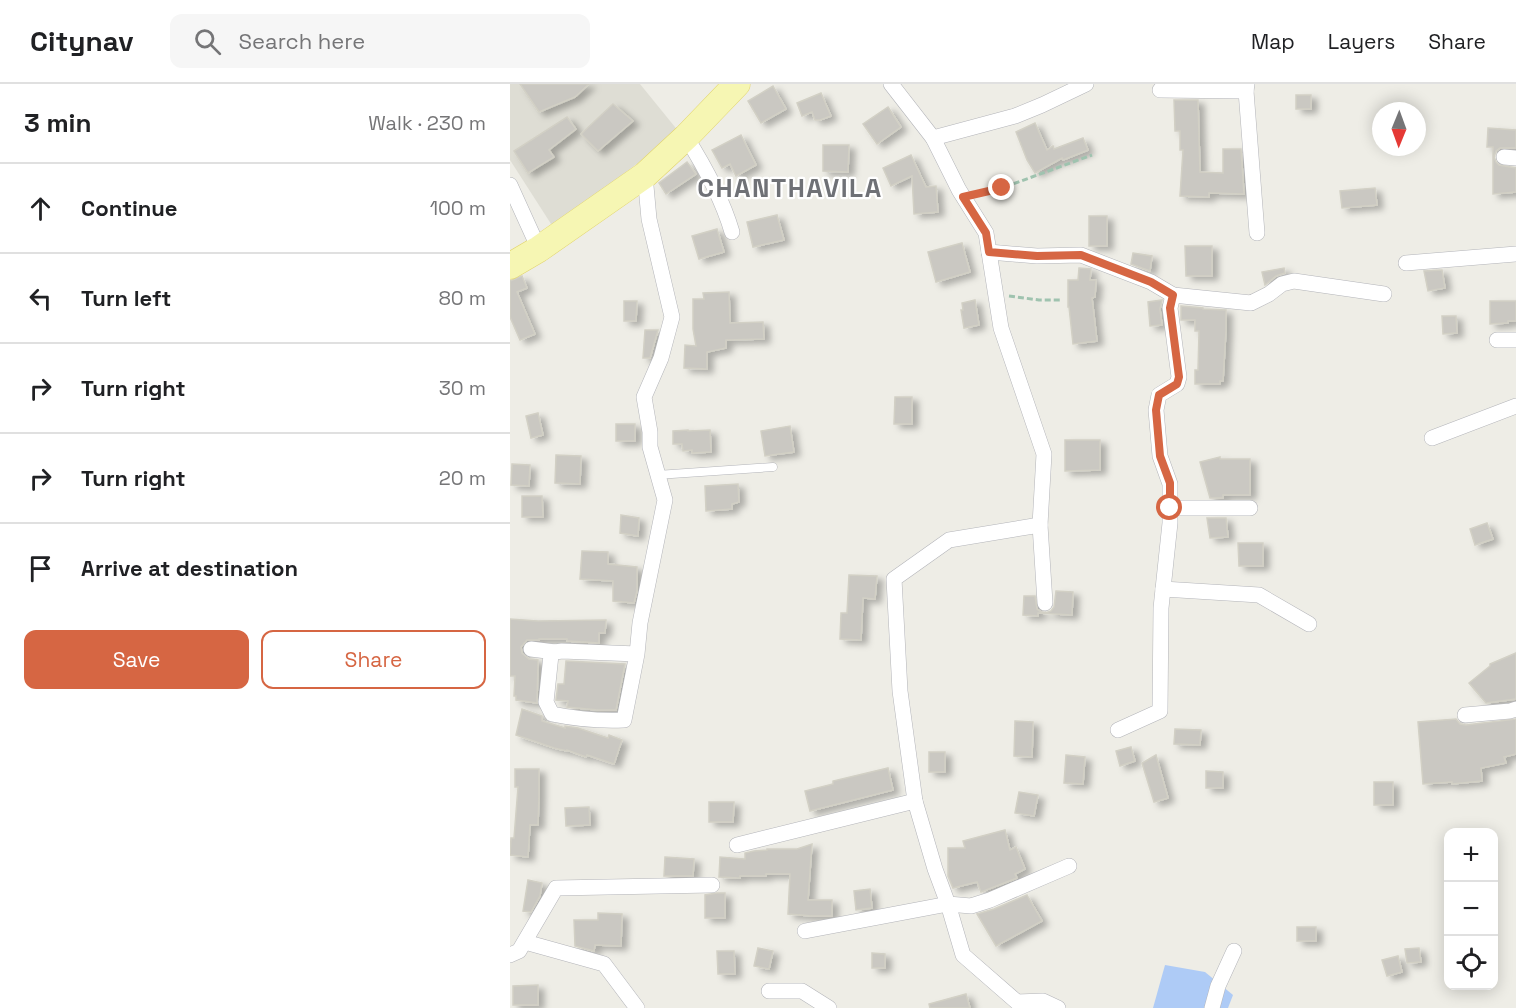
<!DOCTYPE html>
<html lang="en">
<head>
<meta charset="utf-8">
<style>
	body { margin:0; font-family:"Space Grotesk",sans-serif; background:#f6f6f6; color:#202124 }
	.controls { position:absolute; right:18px; bottom:18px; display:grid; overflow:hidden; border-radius:12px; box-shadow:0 3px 15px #0003 }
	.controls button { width:54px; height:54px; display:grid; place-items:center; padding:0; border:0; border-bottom:2px solid #e0e0e0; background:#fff; color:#202124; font:30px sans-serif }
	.compass { position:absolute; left:862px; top:18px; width:54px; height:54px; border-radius:50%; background:#fff; box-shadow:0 3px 15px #0003; rotate:181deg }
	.stop { position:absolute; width:18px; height:18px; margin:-14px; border:4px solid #d66643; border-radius:50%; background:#fff }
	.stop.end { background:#d66643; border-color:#fff; box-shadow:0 2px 6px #0008 }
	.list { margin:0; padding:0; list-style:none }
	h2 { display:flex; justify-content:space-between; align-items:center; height:78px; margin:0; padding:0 24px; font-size:26px }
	h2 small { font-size:20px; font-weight:400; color:#757577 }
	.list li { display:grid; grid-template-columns:39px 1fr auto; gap:18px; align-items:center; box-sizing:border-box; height:90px; padding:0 24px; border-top:2px solid #e0e0e0 }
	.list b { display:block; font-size:22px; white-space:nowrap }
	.list em { font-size:20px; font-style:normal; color:#757577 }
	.actions { display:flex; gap:12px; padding:18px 24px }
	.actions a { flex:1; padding:14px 0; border:2px solid #d66643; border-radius:12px; text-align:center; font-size:21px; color:#d66643 }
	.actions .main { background:#d66643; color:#fff }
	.icon { flex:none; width:33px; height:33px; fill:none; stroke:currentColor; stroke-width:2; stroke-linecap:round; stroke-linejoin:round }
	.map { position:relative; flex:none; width:1006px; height:924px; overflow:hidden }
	header { display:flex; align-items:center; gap:36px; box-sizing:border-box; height:84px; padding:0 30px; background:#fff; border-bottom:2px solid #e0e0e0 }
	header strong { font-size:28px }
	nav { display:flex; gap:33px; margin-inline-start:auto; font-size:21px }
	.search { width:420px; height:54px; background:#f6f6f6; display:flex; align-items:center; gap:15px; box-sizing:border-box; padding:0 21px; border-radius:12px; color:#757577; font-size:22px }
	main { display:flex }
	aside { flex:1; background:#fff }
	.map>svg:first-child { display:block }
	.education { fill:#deddd4 }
	.water { fill:#aecbf6 }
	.building { fill:#cac8c2; stroke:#d2d0c5; stroke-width:1.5; filter:url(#shadow) }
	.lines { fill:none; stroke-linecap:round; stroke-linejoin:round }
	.lane-casing { stroke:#b3b4b9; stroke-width:9 }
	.street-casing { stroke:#b3b4b9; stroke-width:16 }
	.primary-casing { stroke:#e2d46b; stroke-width:27 }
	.path { stroke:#9fc3af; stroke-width:3; stroke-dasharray:6 3; stroke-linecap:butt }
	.lane { stroke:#fff; stroke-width:8 }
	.street { stroke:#fff; stroke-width:15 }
	.primary { stroke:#f6f6b3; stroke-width:26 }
	.route { stroke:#d66643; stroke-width:8 }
	.labels { text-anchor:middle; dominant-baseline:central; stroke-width:4.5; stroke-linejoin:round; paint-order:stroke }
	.district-label { font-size:26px; font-weight:bold; letter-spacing:1.5px; fill:#6f7176; stroke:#fff }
</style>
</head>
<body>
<header>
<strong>Citynav</strong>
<div class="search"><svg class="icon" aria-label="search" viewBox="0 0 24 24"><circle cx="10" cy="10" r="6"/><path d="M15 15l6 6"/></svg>Search here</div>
<nav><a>Map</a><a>Layers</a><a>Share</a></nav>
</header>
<main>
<aside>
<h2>3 min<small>Walk · 230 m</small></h2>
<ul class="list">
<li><svg class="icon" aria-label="ahead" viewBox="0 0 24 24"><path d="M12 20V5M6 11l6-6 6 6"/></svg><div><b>Continue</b></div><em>100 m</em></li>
<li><svg class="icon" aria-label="left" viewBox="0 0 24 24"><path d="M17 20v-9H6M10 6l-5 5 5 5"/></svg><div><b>Turn left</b></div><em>80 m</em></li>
<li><svg class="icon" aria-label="right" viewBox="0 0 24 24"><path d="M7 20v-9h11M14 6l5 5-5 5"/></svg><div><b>Turn right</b></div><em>30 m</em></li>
<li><svg class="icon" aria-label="right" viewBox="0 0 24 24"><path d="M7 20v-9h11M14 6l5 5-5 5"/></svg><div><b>Turn right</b></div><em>20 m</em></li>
<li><svg class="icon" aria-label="arrive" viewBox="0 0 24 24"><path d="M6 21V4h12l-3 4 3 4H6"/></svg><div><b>Arrive at destination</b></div></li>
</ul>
<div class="actions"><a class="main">Save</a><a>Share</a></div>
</aside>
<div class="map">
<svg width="1006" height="924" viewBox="0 0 1006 924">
	<defs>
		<filter id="shadow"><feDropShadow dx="6" dy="4" stdDeviation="3" flood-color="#0004"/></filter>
	</defs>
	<rect width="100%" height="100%" fill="#eeede6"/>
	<polygon class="education" points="0,0 130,0 169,48 43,143 0,76"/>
	<polygon class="water" points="655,881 695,888 723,911 718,924 643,924"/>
	<g class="building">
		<polygon points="10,0 79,0 65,13 29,28"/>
		<polygon points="263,2 276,25 251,39 238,17"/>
		<polygon points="311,9 321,32 310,36 305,36 302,28 292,32 287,19"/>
		<rect x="786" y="11" width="15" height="14"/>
		<polygon points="664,16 688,16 690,88 713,89 713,65 731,65 734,110 699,109 699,113 670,112 673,66 670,66 670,47 665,47"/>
		<polygon points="103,20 123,37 88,67 71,50"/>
		<polygon points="378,23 391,43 367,60 353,40"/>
		<polygon points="57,33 66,45 39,66 44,73 18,89 4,67"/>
		<polygon points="525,39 537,66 543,62 544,65 573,54 578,66 553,76 552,74 525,89 517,76 506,48"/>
		<polygon points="978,44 1006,46 1006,64 990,64 986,67 984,73 986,78 989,81 1006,84 1006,108 983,110 983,63 977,63"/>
		<polygon points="231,51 246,81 226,92 220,80 212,84 202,66"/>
		<polygon points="313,61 339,61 338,88 313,87"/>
		<polygon points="401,71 416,103 426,102 428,128 404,130 402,92 381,102 373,84"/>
		<polygon points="177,78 186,90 156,110 149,99"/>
		<polygon points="865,104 867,121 832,124 830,107"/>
		<polygon points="267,131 274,156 243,163 237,138"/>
		<rect x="579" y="132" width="18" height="30"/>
		<polygon points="207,145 214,168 189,175 182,152"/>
		<polygon points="452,159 460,188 426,198 418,168"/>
		<polygon points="675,162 702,162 702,192 676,192"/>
		<polygon points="623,169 642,172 640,187 621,180"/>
		<polygon points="569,184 581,185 580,196 586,196 585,213 582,214 587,257 563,260 559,223 558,223 558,196 568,196"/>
		<polygon points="774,184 775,189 766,192 755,201 752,188"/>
		<polygon points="932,186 935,204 918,207 914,187"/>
		<polygon points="12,192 17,204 7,208 25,250 10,256 0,233 0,197"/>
		<polygon points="219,208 220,239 253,238 254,255 216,256 216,264 197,268 197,285 174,284 175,261 186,262 183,245 183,215 194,215 193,209"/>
		<polygon points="465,216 469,241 454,244 451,226 453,226 452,219"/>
		<polygon points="652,216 650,225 652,241 640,242 638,218"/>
		<polygon points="114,217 127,217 126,237 114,237"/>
		<polygon points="980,217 1006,217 1006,237 998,237 998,239 980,240"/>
		<polygon points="671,222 693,224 693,225 716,226 716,246 713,297 710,297 710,300 685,300 685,286 688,286 689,247 685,247 685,236 671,236"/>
		<polygon points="932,232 946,232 947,249 933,250"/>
		<polygon points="135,246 148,246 140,274 133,274"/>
		<polygon points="385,313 402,313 402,340 384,340"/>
		<polygon points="28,329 33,351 21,354 16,332"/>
		<rect x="106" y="340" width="19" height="17"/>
		<polygon points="280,342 284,368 255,372 251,347"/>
		<polygon points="178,346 178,347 200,346 201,368 182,369 182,366 173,367 172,360 163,360 163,347"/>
		<polygon points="555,356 590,356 590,386 555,387"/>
		<polygon points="46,371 71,372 70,400 45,399"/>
		<polygon points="710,373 710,375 740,375 740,411 713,411 713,414 700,414 690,378"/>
		<polygon points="2,380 20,381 19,402 1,401"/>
		<polygon points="228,400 229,418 222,420 222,425 196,427 195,402"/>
		<polygon points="12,412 32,412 33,433 12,433"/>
		<polygon points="111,431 129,434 128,452 110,449"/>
		<polygon points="697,434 716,434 718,453 700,454"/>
		<polygon points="977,439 983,455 965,461 960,445"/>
		<polygon points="728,459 753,459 753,482 729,482"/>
		<polygon points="72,467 98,468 98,480 127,483 127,507 124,519 103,517 103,497 70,495"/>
		<polygon points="339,491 367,492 365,515 353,514 351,556 330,555 331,529 337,529"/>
		<polygon points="546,507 563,508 562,531 528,529 528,532 513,531 514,512 525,512 527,525 531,528 536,529 541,527 544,523"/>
		<polygon points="0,535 28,537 96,536 95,549 89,549 89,559 57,557 57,555 29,555 29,556 17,556 11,563 12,569 19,575 28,576 27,619 6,616 6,612 4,612 5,592 0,592"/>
		<polygon points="1006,569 1006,615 976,619 959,599 980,582 980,580"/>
		<polygon points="56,577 115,580 106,626 88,626 57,623 58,617 46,616 48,600 54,600"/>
		<polygon points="12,625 32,632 32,637 55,644 55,642 68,644 98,654 99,651 112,656 104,680 77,671 76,673 57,666 57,667 44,664 6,651"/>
		<polygon points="946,635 950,640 956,641 1006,635 1006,670 994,673 996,679 971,684 972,697 942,700 942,698 913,700 908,638"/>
		<polygon points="505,637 523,638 522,673 504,672"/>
		<polygon points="665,645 691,646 690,661 664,660"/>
		<polygon points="621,663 625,677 610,682 606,667"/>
		<rect x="419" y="668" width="16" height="20"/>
		<polygon points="556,671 575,673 573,700 554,699"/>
		<polygon points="646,671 658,714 644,718 632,679"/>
		<polygon points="378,684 383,706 300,727 295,707 323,700 323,697"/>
		<polygon points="5,685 29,685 29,711 28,741 20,741 18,773 0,771 1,754 4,754 8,703 5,703"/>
		<polygon points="696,687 713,688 713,704 696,704"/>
		<rect x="864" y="698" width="19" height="23"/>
		<polygon points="509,708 528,711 524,732 505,729"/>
		<polygon points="199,718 224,718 223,738 199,738"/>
		<polygon points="79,723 80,741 56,742 55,724"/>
		<polygon points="495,746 500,766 506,763 515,785 505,790 507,794 471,808 467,798 443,804 438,792 438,764 455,764 453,757"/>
		<polygon points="302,760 298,816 322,816 322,832 302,832 278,830 280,790 256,790 256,792 230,792 230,794 209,793 210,773 235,775 235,769 244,767 257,766 257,765 287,765"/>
		<polygon points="155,773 184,775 183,792 154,792"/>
		<polygon points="18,796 32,799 30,812 21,828 13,827"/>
		<polygon points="360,805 362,824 346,826 344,807"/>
		<polygon points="207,809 215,809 215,834 195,834 195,811"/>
		<polygon points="517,811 532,837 486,862 467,830 484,825"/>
		<polygon points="88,829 112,830 111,862 85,861 84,867 65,862 64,836 88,836"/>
		<rect x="787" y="843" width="19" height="14"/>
		<polygon points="248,864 263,867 259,885 244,882"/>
		<polygon points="909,864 911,878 897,879 895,865"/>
		<polygon points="207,867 224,867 225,890 208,890"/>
		<polygon points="362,869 375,870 375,884 362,884"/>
		<polygon points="888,872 892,888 877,892 872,876"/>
		<polygon points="28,901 28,921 3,921 3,902"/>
		<polygon points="456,910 460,924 420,924 419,920"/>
	</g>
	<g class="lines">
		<defs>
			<polyline id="lane" points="147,391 263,383"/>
			<g id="street">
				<polyline points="381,0 423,54 449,106 476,149 491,244 534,370 530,441 439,456 384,495 390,607 405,717 425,785 438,820 453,871 507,918 533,917 548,924"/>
				<polyline points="650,6 736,7 737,0"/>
				<polyline points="736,7 747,149"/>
				<path d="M176,53c19,30 36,61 46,95"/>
				<polyline points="423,54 505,32 532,21 576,0"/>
				<polyline points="994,73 1006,74"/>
				<polyline points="0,101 29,165"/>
				<polyline points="479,168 527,172 571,171 641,198 663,211"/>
				<polyline points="896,179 1006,170"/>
				<polyline points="987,256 1006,256"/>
				<polyline points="922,354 1006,322"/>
				<polyline points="660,424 740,424"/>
				<polyline points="530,441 535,519"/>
				<polyline points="653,505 749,511 799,540"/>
				<polyline points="21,565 45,568"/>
				<path d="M127,570l-13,66c-24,1 -48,-1 -72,-6l-6,-12 5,-47 4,-3 7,-1 75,3 3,-31 25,-123 -15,-53v-15l-6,-35 17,-39 11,-41 -23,-98 -4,-44"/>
				<polyline points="955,631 1000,627 1006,625"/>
				<polyline points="608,646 650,627 651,524 660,439 660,400 650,372 646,326 649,311 667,300 669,293 660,224 663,211 741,219 759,210 772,200 784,197 874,210"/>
				<polyline points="227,761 405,717"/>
				<polyline points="295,847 438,820 461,822 480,816 559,782"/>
				<polyline points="15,858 94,880 127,924"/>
				<polyline points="0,871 9,867 46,804 202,801"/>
				<polyline points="259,907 292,907 319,924"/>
				<polyline points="702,924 708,902 724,867"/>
			</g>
			<polyline id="primary" points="0,182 29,165 135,91 176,53 227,0"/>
		</defs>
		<use href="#lane" class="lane-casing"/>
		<use href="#street" class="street-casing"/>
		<use href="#primary" class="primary-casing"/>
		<g class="path">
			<polyline points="469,109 492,104 582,71"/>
			<polyline points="499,212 529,216 550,216"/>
		</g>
		<use href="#lane" class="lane"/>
		<use href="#street" class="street"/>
		<use href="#primary" class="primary"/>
	</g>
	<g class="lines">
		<polyline class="route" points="492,104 453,113 476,149 479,168 527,172 571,171 641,198 663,211 660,224 669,293 667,300 649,311 646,326 650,372 660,399 660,424"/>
	</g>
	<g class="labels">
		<g class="district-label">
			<text x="280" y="104">CHANTHAVILA</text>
		</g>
	</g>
</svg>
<div class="controls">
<button>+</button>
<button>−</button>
<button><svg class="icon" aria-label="locate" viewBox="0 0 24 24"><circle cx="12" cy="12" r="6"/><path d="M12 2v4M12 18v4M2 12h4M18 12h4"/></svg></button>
</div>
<svg class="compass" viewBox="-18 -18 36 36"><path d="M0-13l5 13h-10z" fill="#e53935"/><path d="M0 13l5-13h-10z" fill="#757577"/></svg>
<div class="stop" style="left:660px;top:424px"></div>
<div class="stop end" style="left:492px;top:104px"></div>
</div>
</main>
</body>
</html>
